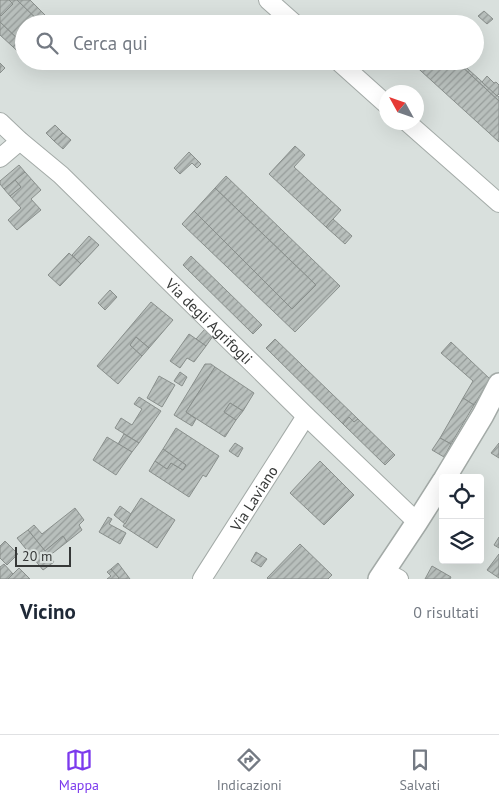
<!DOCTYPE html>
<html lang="it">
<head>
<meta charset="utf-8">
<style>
	body { margin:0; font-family:"PT Sans",sans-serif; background:#f2f2f3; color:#1f2937 }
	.controls { position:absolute; right:15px; bottom:15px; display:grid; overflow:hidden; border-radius:5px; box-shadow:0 5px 20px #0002 }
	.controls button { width:45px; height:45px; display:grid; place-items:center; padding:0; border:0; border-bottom:1px solid #e0e1e3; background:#fff; color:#1f2937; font:25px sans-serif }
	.compass { position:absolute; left:379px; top:85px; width:45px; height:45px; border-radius:50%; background:#fff; box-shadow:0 5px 20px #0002; rotate:310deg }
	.scale { position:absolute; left:15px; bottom:12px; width:56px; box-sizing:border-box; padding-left:5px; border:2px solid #363837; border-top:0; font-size:14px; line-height:18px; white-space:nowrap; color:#363837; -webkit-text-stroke:4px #d9e0dd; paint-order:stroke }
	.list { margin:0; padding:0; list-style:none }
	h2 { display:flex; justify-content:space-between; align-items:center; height:65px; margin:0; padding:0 20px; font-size:21px }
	h2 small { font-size:16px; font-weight:400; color:#747a83 }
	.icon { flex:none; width:28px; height:28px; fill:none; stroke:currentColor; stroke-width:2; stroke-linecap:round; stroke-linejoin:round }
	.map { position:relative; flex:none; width:499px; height:579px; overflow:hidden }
	.search { position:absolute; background:#fff; box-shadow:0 5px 20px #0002; left:15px; right:15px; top:15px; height:55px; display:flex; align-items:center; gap:12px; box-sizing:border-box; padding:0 18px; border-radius:28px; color:#747a83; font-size:19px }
	.sheet { height:155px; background:#fff }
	nav { display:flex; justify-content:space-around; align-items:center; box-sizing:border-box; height:70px; border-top:1px solid #e0e1e3; background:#fff; font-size:14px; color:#747a83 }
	nav a { display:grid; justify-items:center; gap:2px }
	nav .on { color:#7c3aed }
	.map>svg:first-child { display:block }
	.building { fill:url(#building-hatch); stroke:#898f8c }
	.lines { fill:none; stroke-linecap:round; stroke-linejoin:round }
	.minor-casing { stroke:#a3aaa7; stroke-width:20 }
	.tertiary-casing { stroke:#a3aaa7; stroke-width:24 }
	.minor { stroke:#fff; stroke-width:18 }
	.tertiary { stroke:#fff; stroke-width:21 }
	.labels { text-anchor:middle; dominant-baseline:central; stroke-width:4; stroke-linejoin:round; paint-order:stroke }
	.street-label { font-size:15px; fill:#363837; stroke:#d9e0dd }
</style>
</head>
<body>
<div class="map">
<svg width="499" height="579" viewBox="0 0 499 579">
	<defs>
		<pattern id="building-hatch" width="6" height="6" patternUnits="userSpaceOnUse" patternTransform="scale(1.25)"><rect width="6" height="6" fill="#b8bfbc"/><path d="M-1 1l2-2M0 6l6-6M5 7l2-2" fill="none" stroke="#969c9a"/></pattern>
	</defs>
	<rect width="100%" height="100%" fill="#d9e0dd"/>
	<g class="building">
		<polygon points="0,0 9,0 13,4 1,16 0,15"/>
		<polygon points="9,0 17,0 42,24 24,24 24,45 0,22 0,15 1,16 13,4"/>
		<polygon points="17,0 30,0 54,24 42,24"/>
		<polygon points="484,11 493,19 487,24 478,16"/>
		<polygon points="409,16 418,24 415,24 412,22 410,24 402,24"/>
		<polygon points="0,22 24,45 24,57 0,35"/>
		<polygon points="410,61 456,61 499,101 499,142"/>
		<polygon points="456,61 459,61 499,97 499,101"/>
		<polygon points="0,63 5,68 0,73"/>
		<polygon points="487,76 494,83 496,82 499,85 499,94 497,96 482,82"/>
		<polygon points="55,125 63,133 54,141 46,133"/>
		<polygon points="63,133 71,140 63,149 54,141"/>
		<polygon points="295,146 305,155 294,167 341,210 326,227 269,174"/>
		<polygon points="189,152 201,164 197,168 192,163 180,174 174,168"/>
		<polygon points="19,165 25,172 4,189 0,184 0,181"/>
		<polygon points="25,172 41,190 31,199 41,210 17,230 8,220 21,208 10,196 21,187 15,180"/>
		<polygon points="226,176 340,286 295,332 182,224 194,211 292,309 316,285 215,188"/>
		<polygon points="15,180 21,187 10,196 4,189"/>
		<polygon points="215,188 316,285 292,309 194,211"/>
		<polygon points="333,219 352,236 345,244 326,227"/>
		<polygon points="89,236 99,245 81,264 72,255"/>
		<polygon points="69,253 81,264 60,286 48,275"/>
		<polygon points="191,256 262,325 253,334 183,265"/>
		<polygon points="110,290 117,297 105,310 98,303"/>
		<polygon points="151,302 173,320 149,348 136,337 130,345 142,356 118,384 97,366"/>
		<polygon points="205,329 213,336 206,346 196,339"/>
		<polygon points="189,334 206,346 194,362 187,358 180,368 170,361"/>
		<polygon points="136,337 149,348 142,356 130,345"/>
		<polygon points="275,339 358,419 354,422 349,417 343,424 266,348"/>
		<polygon points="451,342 490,379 474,405 463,398 473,381 441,353"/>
		<polygon points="205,364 211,364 215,367 186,412 196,419 192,426 174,415"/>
		<polygon points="215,367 254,393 243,411 230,403 224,412 236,420 225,437 186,412"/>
		<polygon points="180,372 187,377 182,386 174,381"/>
		<polygon points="159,376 175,385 162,407 147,398"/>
		<polygon points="139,397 161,411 139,443 115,428 121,418 132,425 142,409 134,404"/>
		<polygon points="463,398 474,405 451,444 440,438"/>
		<polygon points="230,403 243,411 236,420 224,412"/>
		<polygon points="349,417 354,422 358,419 395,455 385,465 343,424"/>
		<polygon points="176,428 219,456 206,477 203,475 189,497 149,471 155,461 167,469 171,463 183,470 186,465 163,449"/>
		<polygon points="124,434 139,443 132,452 118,444"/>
		<polygon points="107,437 132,452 116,475 93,460"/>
		<polygon points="440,438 451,444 444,457 432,450"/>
		<polygon points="235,443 243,448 238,457 229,451"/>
		<polygon points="499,443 499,458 491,453"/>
		<polygon points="163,449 186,465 183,470 171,463 167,469 155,461"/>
		<polygon points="320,461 354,495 324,525 290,493"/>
		<polygon points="141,498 175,520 157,548 123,526"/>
		<polygon points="120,506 131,514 125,524 114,515"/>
		<polygon points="75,508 84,520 79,525 82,530 67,542 63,536 45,551 28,530 34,525 42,534"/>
		<polygon points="108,517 112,519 109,524 126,533 120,544 99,532"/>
		<polygon points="28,530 45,551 63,536 67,542 49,556 54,562 43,570 17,538"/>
		<polygon points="499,537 499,548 494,545"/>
		<polygon points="5,541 18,554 7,565 0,558 0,546"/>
		<polygon points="300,544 332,575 328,579 268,579 267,578"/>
		<polygon points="256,552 267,559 261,567 251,561"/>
		<polygon points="499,554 499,578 487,570"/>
		<polygon points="118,563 130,579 118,579 119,578 111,569"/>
		<polygon points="4,564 13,574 8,579 0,579 0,567"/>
		<polygon points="432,566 451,577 450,579 425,579"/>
		<polygon points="19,568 30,579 8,579"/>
		<polygon points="111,569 119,578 118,579 107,579 111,576 107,572"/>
	</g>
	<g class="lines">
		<defs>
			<g id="minor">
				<polyline points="268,0 295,24"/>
				<polyline points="338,61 386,104"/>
				<path id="s1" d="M0,122l20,19 41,34 245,241 111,106"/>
				<polyline points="407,122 499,203"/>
				<polyline points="0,158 20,141"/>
				<polyline points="384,571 399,579"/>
				<path id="s2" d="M202,579l104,-163"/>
			</g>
			<g id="tertiary">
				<polyline points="445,478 483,415 499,384"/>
				<polyline points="379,579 417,522 443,481"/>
			</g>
		</defs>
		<use href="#minor" class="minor-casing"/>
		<use href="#tertiary" class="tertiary-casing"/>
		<use href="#minor" class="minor"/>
		<use href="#tertiary" class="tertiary"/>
	</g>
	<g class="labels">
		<g class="street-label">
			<text stroke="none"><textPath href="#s1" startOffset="289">Via degli Agrifogli</textPath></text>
			<text stroke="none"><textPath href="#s2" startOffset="96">Via Laviano</textPath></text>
		</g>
	</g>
</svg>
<div class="controls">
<button><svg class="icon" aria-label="locate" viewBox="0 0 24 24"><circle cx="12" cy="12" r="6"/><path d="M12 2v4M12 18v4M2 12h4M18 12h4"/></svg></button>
<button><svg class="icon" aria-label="layers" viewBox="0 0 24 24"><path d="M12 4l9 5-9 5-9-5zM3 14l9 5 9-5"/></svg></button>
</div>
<svg class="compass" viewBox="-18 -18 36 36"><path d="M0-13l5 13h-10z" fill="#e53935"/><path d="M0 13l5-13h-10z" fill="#747a83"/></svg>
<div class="scale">20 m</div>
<div class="search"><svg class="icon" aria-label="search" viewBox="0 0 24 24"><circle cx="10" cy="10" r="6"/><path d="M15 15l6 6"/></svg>Cerca qui</div>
</div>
<section class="sheet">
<h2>Vicino<small>0 risultati</small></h2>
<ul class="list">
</ul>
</section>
<nav>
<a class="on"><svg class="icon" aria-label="map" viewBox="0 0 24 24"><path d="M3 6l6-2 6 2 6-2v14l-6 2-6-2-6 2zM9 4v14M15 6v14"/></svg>Mappa</a>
<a><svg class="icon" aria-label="directions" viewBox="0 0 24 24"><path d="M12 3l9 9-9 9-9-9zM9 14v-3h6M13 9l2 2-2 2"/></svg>Indicazioni</a>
<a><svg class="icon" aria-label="saved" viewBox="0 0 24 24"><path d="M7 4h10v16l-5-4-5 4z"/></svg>Salvati</a>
</nav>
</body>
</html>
